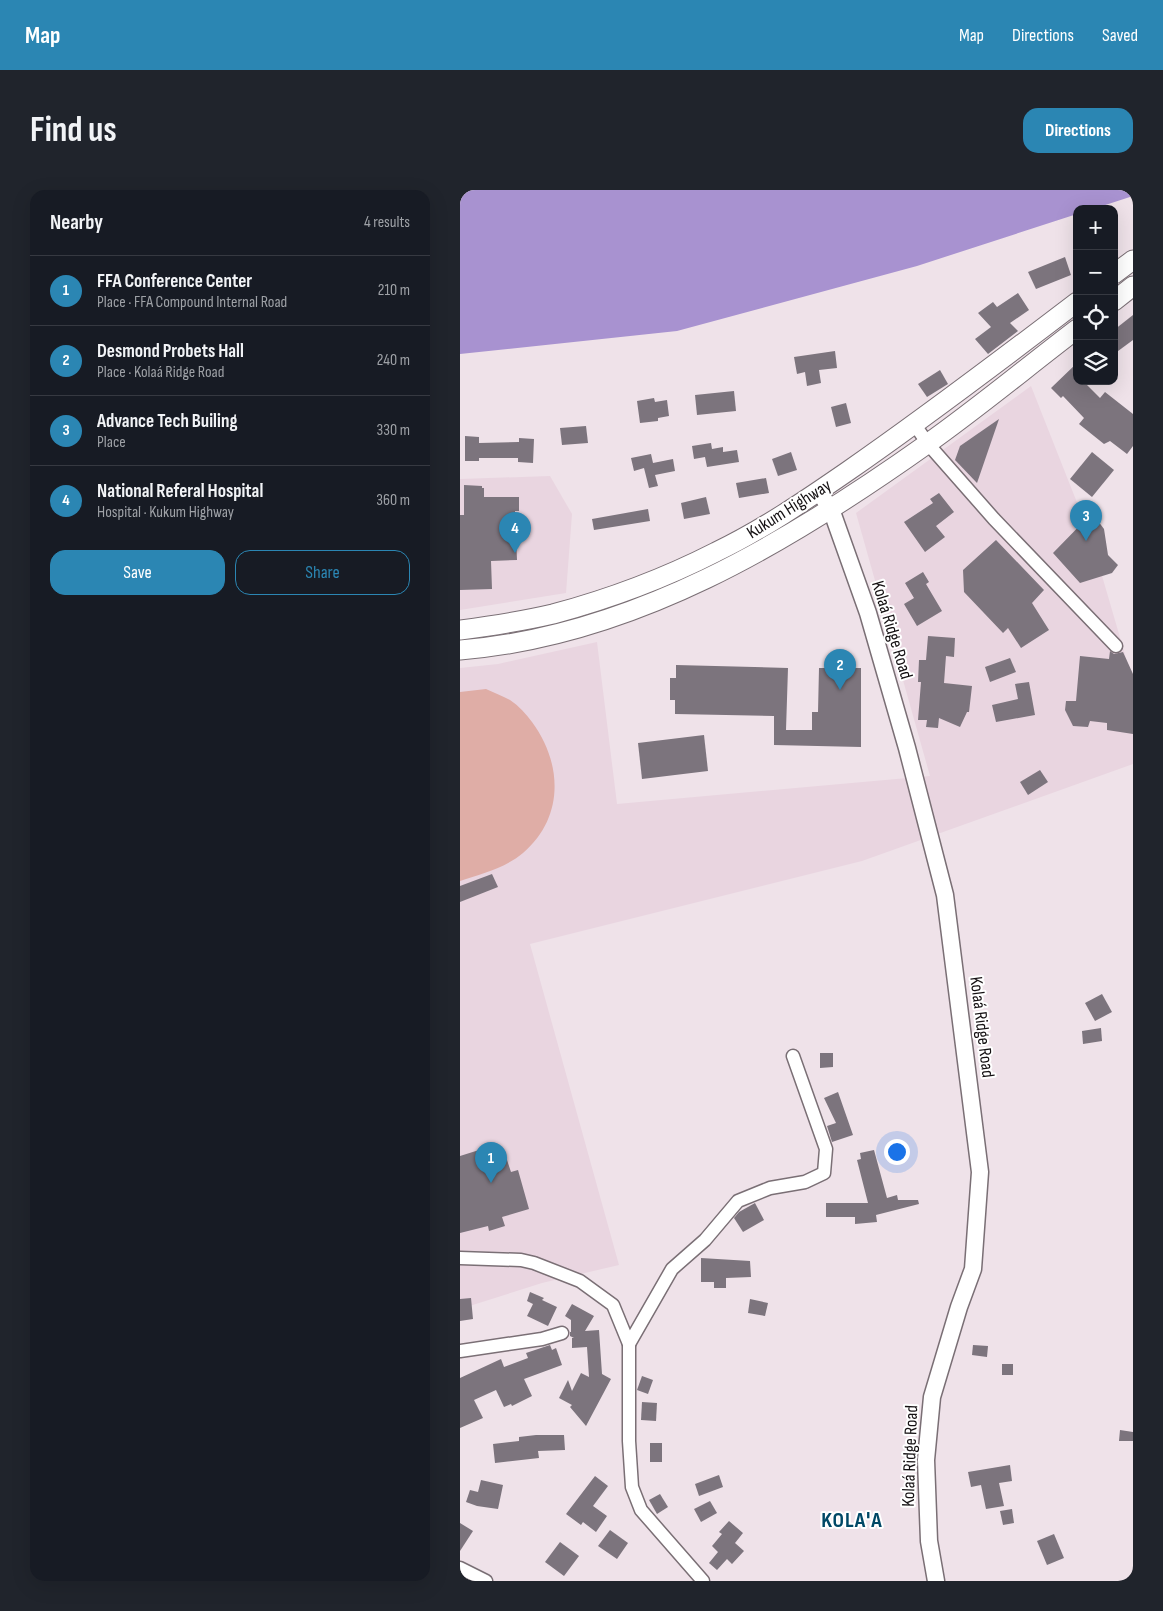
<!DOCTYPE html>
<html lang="en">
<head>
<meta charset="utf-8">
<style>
	body { margin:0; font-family:"Sofia Sans Condensed",sans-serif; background:#20242c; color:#f1f3f6 }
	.controls { position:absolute; right:15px; top:15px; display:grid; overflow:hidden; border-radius:10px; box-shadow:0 5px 20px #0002 }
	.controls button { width:45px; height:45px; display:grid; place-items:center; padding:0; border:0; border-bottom:1px solid #363941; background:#171b24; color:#f1f3f6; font:25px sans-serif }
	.you { position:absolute; left:436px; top:961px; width:18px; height:18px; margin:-12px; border:4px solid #fff; border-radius:50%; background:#1a73e8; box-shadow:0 0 0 8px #1a73e833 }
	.badge { display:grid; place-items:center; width:32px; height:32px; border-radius:50%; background:#2b86b3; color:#fff; font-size:16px; font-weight:700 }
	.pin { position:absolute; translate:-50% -41px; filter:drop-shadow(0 1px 2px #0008) }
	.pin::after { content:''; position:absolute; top:26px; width:18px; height:15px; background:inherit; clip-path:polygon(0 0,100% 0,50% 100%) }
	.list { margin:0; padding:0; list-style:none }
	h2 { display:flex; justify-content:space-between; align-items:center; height:65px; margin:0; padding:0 20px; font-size:21px }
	h2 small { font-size:16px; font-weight:400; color:#9ea1a6 }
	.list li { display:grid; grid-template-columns:32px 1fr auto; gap:15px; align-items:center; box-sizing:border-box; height:70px; padding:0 20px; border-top:1px solid #363941 }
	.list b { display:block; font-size:19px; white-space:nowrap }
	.list p { margin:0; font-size:16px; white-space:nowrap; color:#9ea1a6 }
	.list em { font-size:16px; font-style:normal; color:#9ea1a6 }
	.actions { display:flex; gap:10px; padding:15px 20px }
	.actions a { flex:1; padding:11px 0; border:1px solid #2b86b3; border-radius:15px; text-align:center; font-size:18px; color:#2b86b3 }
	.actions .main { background:#2b86b3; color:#fff }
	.icon { flex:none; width:28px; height:28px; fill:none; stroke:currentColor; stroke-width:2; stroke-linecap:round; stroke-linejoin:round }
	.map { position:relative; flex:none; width:673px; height:1391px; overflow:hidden; border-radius:15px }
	header { display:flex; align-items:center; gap:30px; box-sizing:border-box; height:70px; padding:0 25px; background:#2b86b3; color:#fff }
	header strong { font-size:24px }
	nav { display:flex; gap:28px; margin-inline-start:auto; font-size:18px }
	.intro { display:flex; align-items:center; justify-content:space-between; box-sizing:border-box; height:120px; padding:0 30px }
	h1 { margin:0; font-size:35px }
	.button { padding:12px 22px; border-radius:15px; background:#2b86b3; color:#fff; font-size:18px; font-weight:700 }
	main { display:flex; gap:30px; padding:0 30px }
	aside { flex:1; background:#171b24; border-radius:15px; box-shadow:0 5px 20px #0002 }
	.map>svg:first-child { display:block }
	.built { fill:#e9d5e0 }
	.green { fill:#dfada6 }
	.water { fill:#a892d0 }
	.building { fill:#7c747d }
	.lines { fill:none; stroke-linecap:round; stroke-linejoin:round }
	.minor-casing { stroke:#7a6f75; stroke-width:15 }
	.tertiary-casing { stroke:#7a6f75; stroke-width:19 }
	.secondary-casing { stroke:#7a6f75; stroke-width:21 }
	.minor { stroke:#fff; stroke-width:12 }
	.tertiary { stroke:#fff; stroke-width:16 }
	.secondary { stroke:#fff; stroke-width:19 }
	.labels { text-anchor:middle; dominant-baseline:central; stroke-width:4; stroke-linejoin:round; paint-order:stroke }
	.street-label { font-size:18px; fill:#141012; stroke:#fff }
	.district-label { font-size:22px; font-weight:bold; letter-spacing:1px; fill:#004866; stroke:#fff }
</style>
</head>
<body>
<header>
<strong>Map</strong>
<nav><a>Map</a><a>Directions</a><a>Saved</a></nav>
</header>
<div class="intro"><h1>Find us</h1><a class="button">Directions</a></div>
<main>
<aside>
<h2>Nearby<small>4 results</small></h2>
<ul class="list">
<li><span class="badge">1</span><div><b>FFA Conference Center</b><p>Place · FFA Compound Internal Road</p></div><em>210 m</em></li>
<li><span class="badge">2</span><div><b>Desmond Probets Hall</b><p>Place · Kolaá Ridge Road</p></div><em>240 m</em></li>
<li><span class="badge">3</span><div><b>Advance Tech Builing</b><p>Place</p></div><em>330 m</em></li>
<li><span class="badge">4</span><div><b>National Referal Hospital</b><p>Hospital · Kukum Highway</p></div><em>360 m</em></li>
</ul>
<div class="actions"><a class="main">Save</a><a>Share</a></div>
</aside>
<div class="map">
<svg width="673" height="1391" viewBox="0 0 673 1391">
	<rect width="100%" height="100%" fill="#efe2e9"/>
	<g class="built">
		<polygon points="571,196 631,348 673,492 673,574 402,671 70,754 159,1075 82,1093 0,1119 0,478 38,474 137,452 157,614 470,586 396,323"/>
		<polygon points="90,286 112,324 106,403 0,420 0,289"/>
	</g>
	<path class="green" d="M26,499c8,4 17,7 24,11 9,6 16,14 22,22 31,42 32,96 -9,131 -18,15 -42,21 -63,28v-189z"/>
	<polygon class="water" points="0,0 673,0 673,6 633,19 617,19 617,24 457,76 217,141 0,164"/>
	<g class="building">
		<polygon points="605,67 611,85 576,99 568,82"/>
		<polygon points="558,103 569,120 550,133 558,141 528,164 515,149 531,137 518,123 533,112 537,117"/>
		<polygon points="673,125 673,150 654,164 654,140"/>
		<polygon points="375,161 377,178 359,180 361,193 347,196 345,182 337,184 334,167"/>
		<polygon points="617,173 617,191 623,191 640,208 645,202 673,224 673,256 667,264 650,251 644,254 619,234 624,228 603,206 601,208 591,198"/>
		<polygon points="480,180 488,194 467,207 458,194"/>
		<polygon points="274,201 276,221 237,225 235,205"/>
		<polygon points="194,208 195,212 207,210 209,226 198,228 198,231 180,233 177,211"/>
		<polygon points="386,213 391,233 376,237 371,217"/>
		<polygon points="539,229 517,293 495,270 500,256"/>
		<polygon points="126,236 128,253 102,255 100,238"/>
		<polygon points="5,246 19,247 19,253 59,252 59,248 74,249 73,273 58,272 58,268 19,268 19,271 5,271"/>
		<polygon points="251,253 252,259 263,257 263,262 277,260 279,272 247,277 245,267 234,269 232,256"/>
		<polygon points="331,262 337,280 318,286 312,269"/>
		<polygon points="632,262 654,280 632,307 610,289"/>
		<polygon points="191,264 193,273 213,269 215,281 195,285 198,296 189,298 184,278 174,281 171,268"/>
		<polygon points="306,288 309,303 279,308 276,293"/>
		<polygon points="4,295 22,296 22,298 24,298 24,307 59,307 59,321 55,321 57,370 31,371 32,399 0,400 0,325 4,325"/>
		<polygon points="479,303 494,322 476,336 485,347 465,362 444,332 473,313 470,309"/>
		<polygon points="246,307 250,324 224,329 221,313"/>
		<polygon points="188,319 190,331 134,340 132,329"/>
		<polygon points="632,323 644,339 648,365 658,375 652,383 620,393 593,363"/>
		<polygon points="536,350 584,400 572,413 589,440 561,458 548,438 543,443 504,402 503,380"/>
		<polygon points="463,382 469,392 466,394 482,421 457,436 444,414 454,408 445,393"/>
		<polygon points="468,446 495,448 494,467 486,466 484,493 512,496 509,522 507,522 500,537 479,528 478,538 466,537 467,530 458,530 461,492 458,492 459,470 466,470"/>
		<polygon points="650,461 654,464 663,462 673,484 673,544 647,540 647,533 630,531 628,537 613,536 605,520 606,511 616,511 620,466 649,469"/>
		<polygon points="550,468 556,482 530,492 525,477"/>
		<polygon points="216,475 328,478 326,540 352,540 352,522 358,522 359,478 401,478 401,557 314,555 314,526 215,524 215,510 210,510 210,488 216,488"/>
		<polygon points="569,492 575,525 536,532 532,515 558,509 555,494"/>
		<polygon points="244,545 248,581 182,589 178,553"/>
		<polygon points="580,580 588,592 568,605 560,592"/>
		<polygon points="32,684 38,697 0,712 0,696"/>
		<polygon points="642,804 652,822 635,831 625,813"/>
		<polygon points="641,838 642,851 623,854 622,841"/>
		<polygon points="360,863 373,863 373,877 360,878"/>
		<polygon points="378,902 393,945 372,952 367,936 376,933 364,908"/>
		<polygon points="35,955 38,966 45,964 51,982 58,980 69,1019 42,1027 45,1036 29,1041 28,1036 0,1043 0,966"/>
		<polygon points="414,960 427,1008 437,1005 438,1010 458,1010 459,1014 416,1025 417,1032 395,1034 395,1027 366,1027 366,1013 408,1013 397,970 401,969 400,963"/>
		<polygon points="295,1013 304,1030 283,1042 274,1028 279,1022"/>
		<polygon points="241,1068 290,1071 291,1087 266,1088 266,1098 254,1098 254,1092 241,1092"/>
		<polygon points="70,1102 84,1108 82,1110 97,1117 88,1136 67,1126 73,1114 67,1111"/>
		<polygon points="11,1108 13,1129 0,1131 0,1109"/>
		<polygon points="290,1109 308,1113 305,1126 288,1123"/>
		<polygon points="112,1114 134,1126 125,1141 139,1140 142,1184 151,1189 126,1236 110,1217 112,1215 99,1208 108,1190 112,1201 121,1183 129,1187 127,1157 112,1158 112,1148 114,1148 110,1146 110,1142 111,1142 111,1130 105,1126"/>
		<polygon points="90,1155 92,1160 96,1158 102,1175 64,1189 72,1206 52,1216 51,1214 44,1217 36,1200 14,1210 23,1228 0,1238 0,1188 41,1169 44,1177 68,1168 66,1163"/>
		<polygon points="513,1155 528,1156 527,1167 512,1165"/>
		<rect x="542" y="1174" width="11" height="11"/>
		<polygon points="182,1186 193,1190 188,1204 177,1200"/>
		<polygon points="182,1212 197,1213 196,1231 181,1230"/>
		<polygon points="660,1240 673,1242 673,1251 659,1251"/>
		<polygon points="76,1245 104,1245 105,1260 78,1261 79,1268 35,1273 33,1254 59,1251 59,1247"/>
		<rect x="190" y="1253" width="12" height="19"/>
		<polygon points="550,1275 552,1291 539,1293 544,1316 526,1319 521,1295 511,1297 508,1282"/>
		<polygon points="259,1285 263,1297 239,1306 235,1294"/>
		<polygon points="135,1286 148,1296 133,1316 147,1326 136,1342 123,1332 121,1335 106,1324"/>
		<polygon points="21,1290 43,1295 38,1319 17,1316 6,1312 10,1300 18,1302"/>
		<polygon points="200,1304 208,1317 197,1324 189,1310"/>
		<polygon points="250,1311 257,1323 241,1332 234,1319"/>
		<polygon points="552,1319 554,1333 543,1335 540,1321"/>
		<polygon points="269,1331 283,1343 275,1353 284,1361 272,1374 267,1369 257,1380 249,1373 258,1362 252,1356 262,1344 259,1342"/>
		<polygon points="0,1333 13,1341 0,1361"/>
		<polygon points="150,1340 168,1353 157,1369 138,1356"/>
		<polygon points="594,1344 604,1368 587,1375 577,1351"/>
		<polygon points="100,1352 119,1366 104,1386 85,1372"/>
	</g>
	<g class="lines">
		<defs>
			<g id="minor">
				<polyline points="455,235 468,254 534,329 656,456"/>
				<polyline points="0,1068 61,1070 74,1073 120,1091 153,1115 169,1154 169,1251 172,1297 181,1320 243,1391"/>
				<polyline points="169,1154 212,1079 245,1050 278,1011 310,998 345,992 364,983 366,959 333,866"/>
				<polyline points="0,1161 82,1149 102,1143"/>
				<polyline points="0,1378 26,1391"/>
			</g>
			<polyline id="tertiary" points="358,301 371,319 408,423 447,558 485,705 520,982 513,1079 499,1117 472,1207 466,1270 469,1351 476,1391"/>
			<g id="secondary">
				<polyline points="654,84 673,70"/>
				<polyline points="654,111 673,96"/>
				<path d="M0,440c31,-4 63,-9 93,-16 56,-15 112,-36 163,-62 46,-22 90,-52 132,-81 78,-54 153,-111 229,-169"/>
				<path d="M0,460c173,-14 329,-108 467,-206 51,-36 100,-77 150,-115"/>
			</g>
		</defs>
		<use href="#minor" class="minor-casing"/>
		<use href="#tertiary" class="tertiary-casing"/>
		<use href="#secondary" class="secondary-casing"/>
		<use href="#minor" class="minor"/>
		<use href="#tertiary" class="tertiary"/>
		<use href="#secondary" class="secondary"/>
	</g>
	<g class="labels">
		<g class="street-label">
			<text transform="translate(329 319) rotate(-32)">Kukum Highway</text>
			<text transform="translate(432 440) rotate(73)">Kolaá Ridge Road</text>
			<text transform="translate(522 837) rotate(83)">Kolaá Ridge Road</text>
			<text transform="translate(450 1266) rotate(-88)">Kolaá Ridge Road</text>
		</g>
		<g class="district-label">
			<text x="392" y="1330">KOLA'A</text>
		</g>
	</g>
</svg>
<div class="controls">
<button>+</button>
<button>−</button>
<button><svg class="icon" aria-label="locate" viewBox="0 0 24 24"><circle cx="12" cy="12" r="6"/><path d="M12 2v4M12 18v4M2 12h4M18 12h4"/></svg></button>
<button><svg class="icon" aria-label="layers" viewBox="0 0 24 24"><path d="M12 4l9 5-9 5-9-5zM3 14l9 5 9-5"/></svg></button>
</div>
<div class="you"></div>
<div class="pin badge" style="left:31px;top:993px">1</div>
<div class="pin badge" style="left:380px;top:500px">2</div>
<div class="pin badge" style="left:626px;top:351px">3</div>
<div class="pin badge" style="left:55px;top:363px">4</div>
</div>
</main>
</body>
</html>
